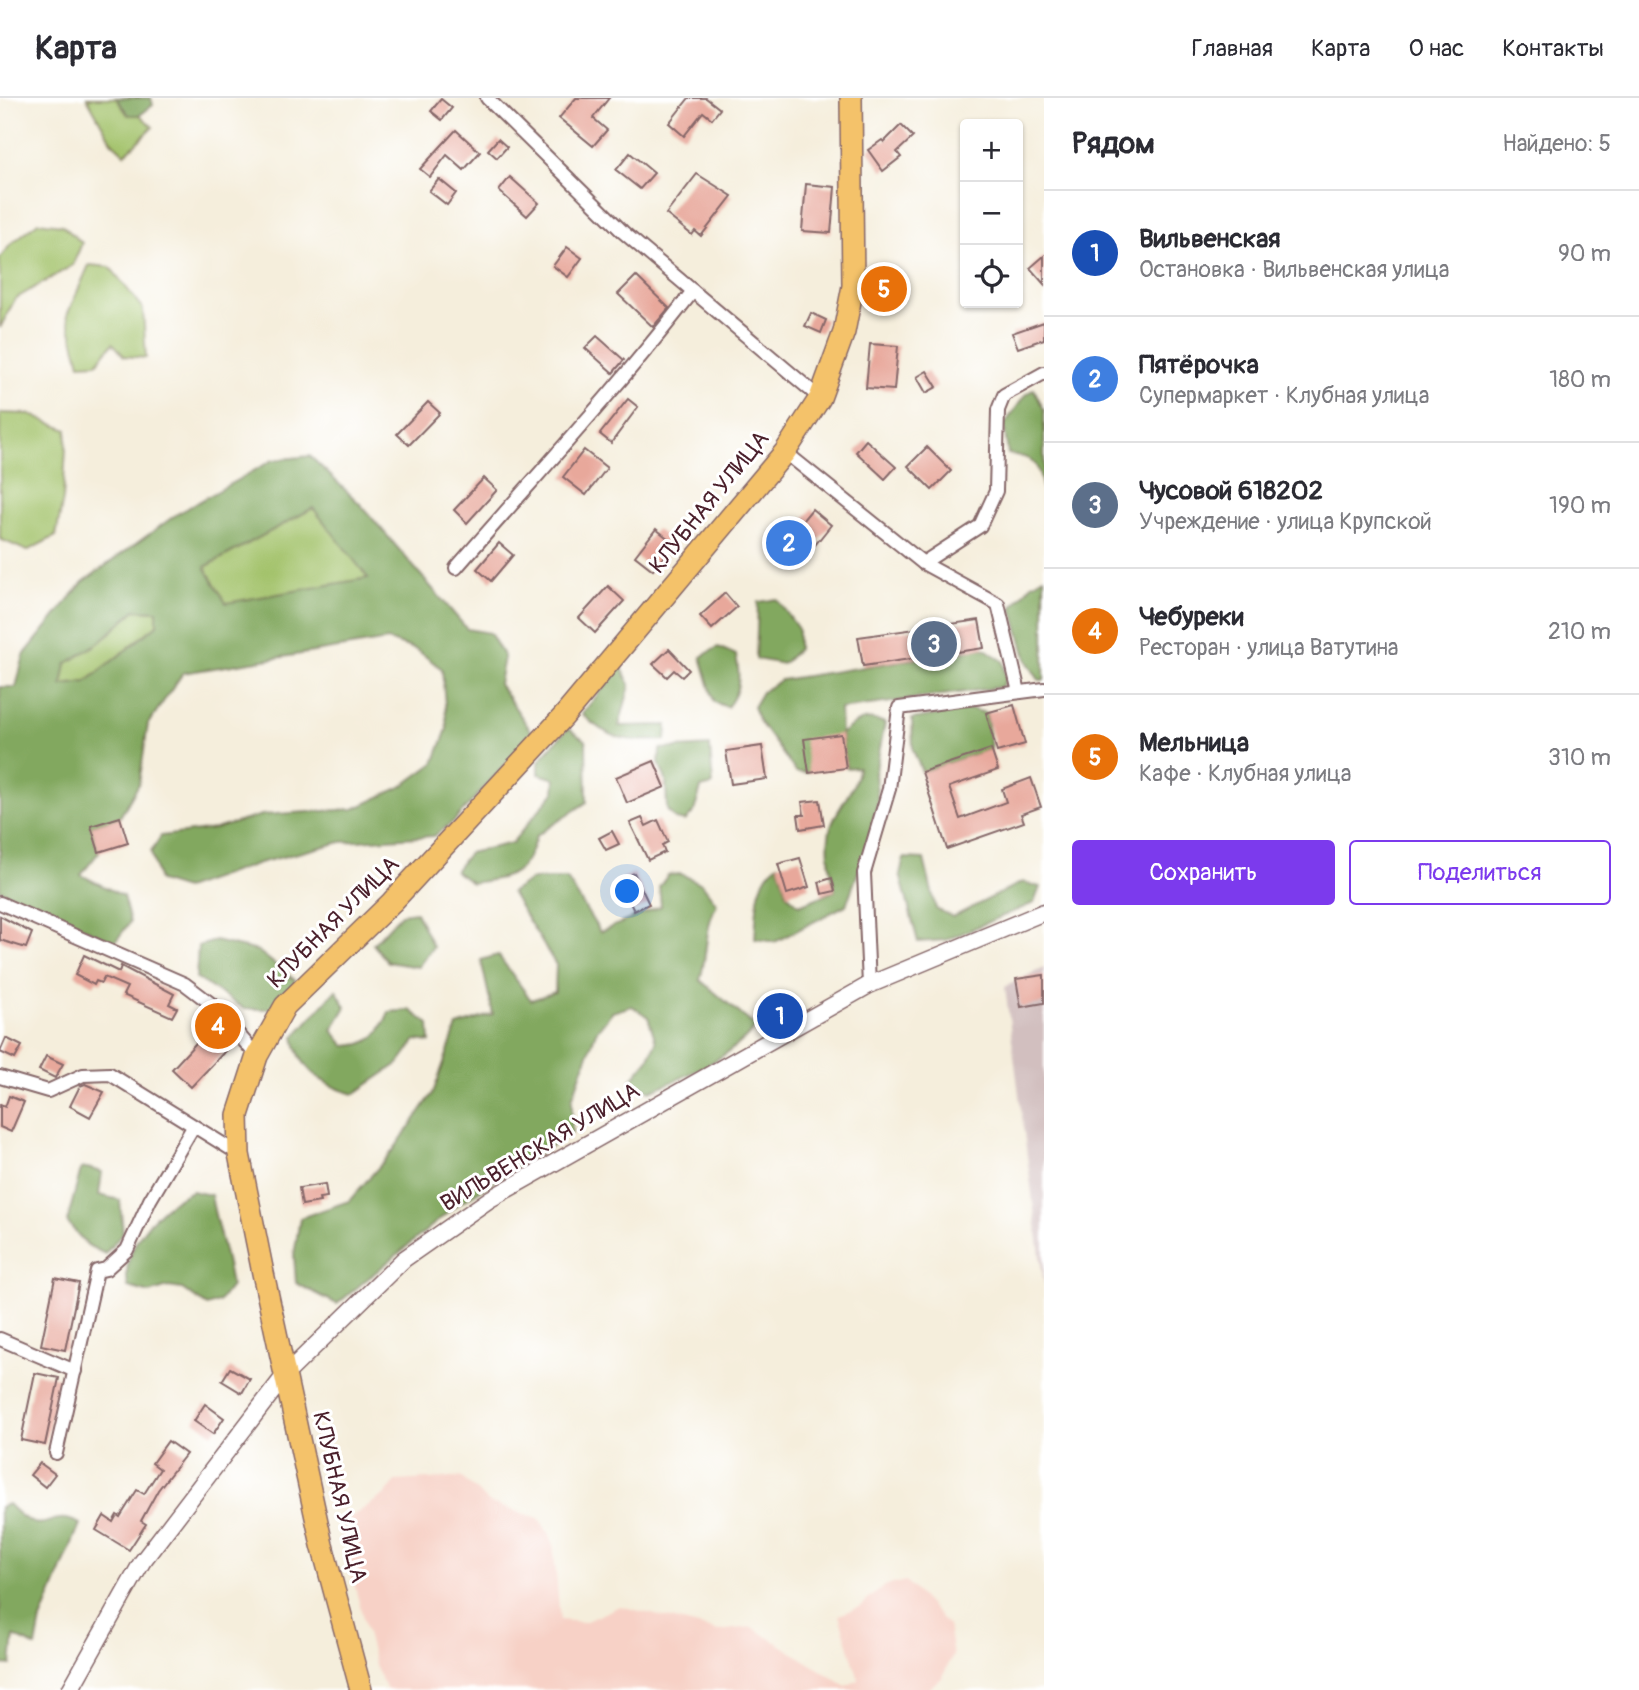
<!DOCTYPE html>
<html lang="ru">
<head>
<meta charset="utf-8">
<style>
	body { margin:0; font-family:Pangolin,sans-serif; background:#f2f2f3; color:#2b2b33 }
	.controls { position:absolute; right:21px; top:21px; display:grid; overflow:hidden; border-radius:7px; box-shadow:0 2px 5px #0004 }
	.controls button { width:63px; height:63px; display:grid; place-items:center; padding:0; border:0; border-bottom:2px solid #e1e1e2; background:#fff; color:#2b2b33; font:35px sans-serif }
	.you { position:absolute; left:628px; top:794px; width:24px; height:24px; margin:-18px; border:5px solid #fff; border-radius:50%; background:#1a73e8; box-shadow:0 0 0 10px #1a73e833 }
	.badge { display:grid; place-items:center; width:46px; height:46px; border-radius:50%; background:#7c3aed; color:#fff; font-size:23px; font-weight:700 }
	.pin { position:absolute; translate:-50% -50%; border:4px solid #fff; box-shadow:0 2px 7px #0006 }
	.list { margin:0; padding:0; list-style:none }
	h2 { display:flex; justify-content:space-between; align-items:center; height:91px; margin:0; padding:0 28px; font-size:30px }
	h2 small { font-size:23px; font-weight:400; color:#7c7c81 }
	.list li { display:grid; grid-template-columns:46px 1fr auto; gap:21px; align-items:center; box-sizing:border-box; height:126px; padding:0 28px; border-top:2px solid #e1e1e2 }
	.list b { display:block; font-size:26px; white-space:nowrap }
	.list p { margin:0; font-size:23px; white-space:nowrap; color:#7c7c81 }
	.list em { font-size:23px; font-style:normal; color:#7c7c81 }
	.actions { display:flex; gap:14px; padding:21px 28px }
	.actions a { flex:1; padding:16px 0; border:2px solid #7c3aed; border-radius:7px; text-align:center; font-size:24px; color:#7c3aed }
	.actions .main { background:#7c3aed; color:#fff }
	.icon { flex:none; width:38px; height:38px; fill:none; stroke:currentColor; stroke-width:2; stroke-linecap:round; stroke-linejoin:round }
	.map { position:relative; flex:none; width:1044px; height:1592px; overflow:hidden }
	header { display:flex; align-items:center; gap:42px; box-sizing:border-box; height:98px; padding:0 35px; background:#fff; border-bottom:2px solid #e1e1e2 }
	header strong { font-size:33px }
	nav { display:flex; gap:38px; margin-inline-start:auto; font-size:24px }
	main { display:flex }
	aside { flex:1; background:#fff }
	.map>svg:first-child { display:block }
	.built { fill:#f7d1c6 }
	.industrial { fill:#d2bfbf }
	.green { fill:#a3c26b; stroke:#76704b; stroke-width:2 }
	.forest { fill:#82a85f; stroke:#666445; stroke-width:2; fill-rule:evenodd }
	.building { fill:#e8a89b }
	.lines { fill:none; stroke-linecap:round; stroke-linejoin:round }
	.minor-casing { stroke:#866769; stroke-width:16 }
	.tertiary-casing { stroke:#866769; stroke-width:19 }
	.primary-casing { stroke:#866769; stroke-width:24 }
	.minor { stroke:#fff; stroke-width:12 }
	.tertiary { stroke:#fff; stroke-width:16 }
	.primary { stroke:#f4c26a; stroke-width:21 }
	.labels { text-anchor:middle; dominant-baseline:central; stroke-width:6; stroke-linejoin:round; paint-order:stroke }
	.street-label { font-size:23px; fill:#4a1f2b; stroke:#fff }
</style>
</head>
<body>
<header>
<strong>Карта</strong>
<nav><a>Главная</a><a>Карта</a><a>О нас</a><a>Контакты</a></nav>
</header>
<main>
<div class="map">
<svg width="1044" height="1592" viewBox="0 0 1044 1592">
	<rect width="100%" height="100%" fill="#fff"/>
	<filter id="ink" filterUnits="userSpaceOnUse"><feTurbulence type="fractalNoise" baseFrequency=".0143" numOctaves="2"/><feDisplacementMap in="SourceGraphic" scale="14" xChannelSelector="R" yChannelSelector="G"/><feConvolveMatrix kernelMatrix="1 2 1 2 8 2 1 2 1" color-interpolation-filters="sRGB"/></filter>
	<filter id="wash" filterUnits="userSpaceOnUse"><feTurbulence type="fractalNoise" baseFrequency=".00686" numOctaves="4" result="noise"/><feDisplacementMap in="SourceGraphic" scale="28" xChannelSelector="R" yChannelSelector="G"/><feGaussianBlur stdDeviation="1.57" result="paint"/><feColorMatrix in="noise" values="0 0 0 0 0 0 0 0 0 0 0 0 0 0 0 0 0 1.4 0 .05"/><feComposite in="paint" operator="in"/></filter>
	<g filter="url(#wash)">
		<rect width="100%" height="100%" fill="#f5eedc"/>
		<polygon class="built" points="461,1379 490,1405 540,1421 553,1444 560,1522 584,1524 620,1508 718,1533 752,1529 846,1588 859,1582 839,1517 860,1509 884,1488 906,1483 948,1527 953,1557 941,1581 926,1592 387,1592 376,1570 339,1427 384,1397 396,1383"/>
		<polygon class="industrial" points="1044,869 1044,1188 1005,889"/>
		<g class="green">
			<polygon points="87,0 116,0 128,17 140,17 153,29 125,56 111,43"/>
			<polygon points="38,124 62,127 82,145 73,167 15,201 0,230 0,160 11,146"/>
			<polygon points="89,167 110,169 143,211 146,260 124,258 113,245 97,265 80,266 67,217"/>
			<polygon points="0,315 29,316 67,332 63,401 56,438 27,453 0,441"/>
			<polygon points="313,410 369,480 226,506 205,469"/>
			<polygon points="135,512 158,513 157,527 86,584 62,587 65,566 100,544"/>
		</g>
		<g class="forest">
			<polygon points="116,0 151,0 153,7 140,17 129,17"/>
			<path d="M1034,291l10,21v84c-8,-29 -3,-36 -36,-40l-4,-29 22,-31z"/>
			<path d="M310,358l51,49 106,124 23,4 14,24 -5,27 34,50 -79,87 -20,15 -93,6 -82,21 -74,26 -26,-8 -8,-29 10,-16 54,-7 47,-14 92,-6 47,-22 33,-24 13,-34 -5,-60 -25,-19 -29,-10 -205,33 -35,51 -9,60 -19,33 -29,9 8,26 -18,23 42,21 7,26 -15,20 -115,-52v-203h16l8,-32 59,-73 94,-68 96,-54zM313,410l55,70 -142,25 -21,-36zM135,512l22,1v14l-71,57 -24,3 4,-21 34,-22z"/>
			<polygon points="1044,479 1044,582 1039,582 1027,563 1012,510 1031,487"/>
			<polygon points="777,501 798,531 798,551 783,566 756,561 758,504"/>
			<path d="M718,549l18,8c4,20 5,36 -9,52l-13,-5 -13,-45z"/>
			<path d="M984,550l19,13 3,19 -5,7 -161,22 1,25c15,-13 25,-19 44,-11l-10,51 3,27 -12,50 -20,54 -71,37 -20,-3c2,-27 -1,-58 23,-75l9,30 12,11 36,-14c-5,-20 -10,-45 -4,-65 7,-20 26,-37 27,-59l-12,1 -5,-34 -32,39 -13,-1 -37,-51 -6,-14 9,-15 19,-12z"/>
			<path d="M621,568l9,19 -11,41 48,-1 -1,15c-36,2 -57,1 -84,-26z"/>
			<polygon points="971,611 986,615 991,651 922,674 913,652 912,621"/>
			<path d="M568,630l18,13 1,61 -51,34c-11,41 -25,41 -64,47l-17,-12 14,-18 43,-10 42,-51 1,-13 -16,-5v-13z"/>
			<polygon points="710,648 713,687 701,690 694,714 685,723 675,721 667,712 666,682 659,665 660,651"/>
			<polygon points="904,760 924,761 936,811 953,819 1022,784 1040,789 1034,805 946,842 918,844 900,776"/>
			<path d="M681,776l21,10 15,20c-13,23 -9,50 -17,76l56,47c-25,30 -70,50 -106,64l-19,-11 17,-20 8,-18 -8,-25 -16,-11 -20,6 -16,20 -24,67v34l-115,72 -120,99 -41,-21 -2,-28 6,-37 49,-17 43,-49 41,-59 24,-67 36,-12 -12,-54 17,-5 33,45 24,-8 1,-27 -45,-73 22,-13h34l33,53 61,-26 -2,-19 9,-12z"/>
			<polygon points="416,814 433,849 418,869 388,864 373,846 401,816"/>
			<polygon points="215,843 258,853 296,883 271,911 245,911 196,880 198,848"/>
			<path d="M336,892l10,17 -14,23 13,16c27,-1 34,-10 44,-34l21,-2 19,14 1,18 -14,-2 -17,23 -45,31c-30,-8 -55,-25 -60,-57z"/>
			<polygon points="87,1070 102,1074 99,1097 120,1102 123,1135 105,1156 87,1147 67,1124 81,1071"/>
			<path d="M192,1093l19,4c5,31 16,60 20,91l-12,16 -12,4 -25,-17 -14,-2 -18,6 -22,-6c-8,-40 30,-81 64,-96z"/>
			<path d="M8,1406c41,42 36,1 72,20l-39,96 -5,27 -22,-11 -3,29 -11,-1v-157z"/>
		</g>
		<g id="blocks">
			<g class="building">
				<polygon points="576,0 609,0 593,20 607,32 593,48 559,20"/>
				<polygon points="689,0 706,0 720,11 712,21 703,14 684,38 669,25"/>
				<polygon points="441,1 452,10 442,22 431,13"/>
				<polygon points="901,27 913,39 897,54 901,59 883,73 868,52 882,42 884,44"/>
				<polygon points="456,32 480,54 464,72 447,57 430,79 420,71"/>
				<polygon points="498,41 507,49 497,60 488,52"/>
				<polygon points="630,55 654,75 640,91 616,72"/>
				<polygon points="697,76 732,98 701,138 695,133 692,137 666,116"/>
				<polygon points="510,79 539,105 527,118 499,93"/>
				<polygon points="439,81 456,95 447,107 429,93"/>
				<polygon points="806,86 835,89 831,135 802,133"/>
				<polygon points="567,149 582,160 568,179 553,168"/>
				<polygon points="1044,158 1044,186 1030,170"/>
				<polygon points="636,178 669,210 653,229 618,196"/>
				<polygon points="811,215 826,222 821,235 805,228"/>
				<polygon points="1044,224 1044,241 1018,250 1012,235"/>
				<polygon points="597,238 624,262 613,275 585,250"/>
				<polygon points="870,246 898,248 894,292 866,290"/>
				<polygon points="927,273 937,289 926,295 917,279"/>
				<polygon points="628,301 638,309 611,345 600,336"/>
				<polygon points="428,304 440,315 409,347 397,336"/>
				<polygon points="866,342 896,369 885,381 856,354"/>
				<polygon points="927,349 951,373 932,392 908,368"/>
				<polygon points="584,352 607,370 586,397 563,379"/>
				<polygon points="484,380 497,392 467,425 454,412"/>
				<polygon points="812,411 831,427 803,462 783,446"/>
				<polygon points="656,431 675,446 653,472 635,458"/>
				<polygon points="499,445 513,457 491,483 477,471"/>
				<polygon points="608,488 624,503 595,535 579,520"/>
				<polygon points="725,495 737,509 712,531 700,518"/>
				<polygon points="979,522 984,550 863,568 858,539"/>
				<polygon points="669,551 689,572 682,579 674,572 667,579 653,566"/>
				<polygon points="1014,607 1025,646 997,654 986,615"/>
				<polygon points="841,636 846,670 809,675 804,641"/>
				<polygon points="762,648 767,681 731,686 726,653"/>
				<polygon points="991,651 998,672 949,689 960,721 1006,704 1002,691 1031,680 1041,709 1021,716 1024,724 947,751 922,674"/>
				<polygon points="654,663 665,689 627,705 616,679"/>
				<polygon points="820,702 824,727 800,731 798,717 804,717 802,704"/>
				<polygon points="120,719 128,745 99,754 91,728"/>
				<polygon points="642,720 646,728 658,722 668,744 662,747 665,754 648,762 630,725"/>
				<polygon points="612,733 619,746 606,752 599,740"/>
				<polygon points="800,760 809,789 787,796 778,766"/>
				<polygon points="634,775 649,806 634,813 619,782"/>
				<polygon points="832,780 835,793 822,796 819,784"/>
				<polygon points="0,818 32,835 26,850 0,842"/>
				<polygon points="84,857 119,874 121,868 174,896 169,906 177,910 172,919 123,897 127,889 104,879 101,885 96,883 94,887 75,877"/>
				<polygon points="1044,877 1044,905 1021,909 1016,881"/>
				<polygon points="208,932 228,950 191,989 172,971"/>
				<polygon points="6,940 22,948 15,961 0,954"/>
				<polygon points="46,958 63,966 55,980 39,972"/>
				<polygon points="85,986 104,994 90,1019 70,1008 80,988"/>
				<polygon points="9,998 24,1004 11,1034 0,1029 0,1007 5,1009"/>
				<polygon points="325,1086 327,1099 319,1100 320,1104 302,1107 299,1090"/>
				<polygon points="55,1180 79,1185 65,1252 41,1247"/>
				<polygon points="230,1270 250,1281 242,1295 222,1283"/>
				<polygon points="35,1275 59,1280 45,1347 21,1342"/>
				<polygon points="205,1306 224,1320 213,1336 194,1323"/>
				<polygon points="168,1343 186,1356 158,1392 141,1423 146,1426 129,1452 96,1432 104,1418 113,1424 117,1417 120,1419 137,1392 144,1396 160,1371 152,1365"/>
				<polygon points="40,1365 55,1376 45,1389 30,1377"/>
			</g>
		</g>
	</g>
	<g filter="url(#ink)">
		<use href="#blocks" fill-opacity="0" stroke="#866769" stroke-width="2"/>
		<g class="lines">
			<defs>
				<g id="minor">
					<polyline points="487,0 623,134 820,300"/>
					<polyline points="785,354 923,465 998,506 1019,594"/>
					<polyline points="923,465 980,428 996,393 998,312 1004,297 1044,275"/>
					<path d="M456,470c80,-92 163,-181 237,-277"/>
					<polyline points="0,805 185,886 214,908 257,958"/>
					<polyline points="869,887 864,775 889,691 899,610 1044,591"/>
					<polyline points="0,979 48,993 83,977 110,976 239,1056"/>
					<polyline points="0,1241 75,1273"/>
					<polyline points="56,1355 97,1173 106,1171 127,1152 150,1102 193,1029"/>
				</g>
				<polyline id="tertiary" points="70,1592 142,1464 285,1277 404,1161 490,1101 869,887 1044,814"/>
				<polyline id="primary" points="361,1592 322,1447 263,1175 239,1056 238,1017 257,958 285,908 392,804 564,618 785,354 820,300 844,234 853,188 851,0"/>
			</defs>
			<use href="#minor" class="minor-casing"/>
			<use href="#tertiary" class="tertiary-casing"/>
			<use href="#primary" class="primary-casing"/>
			<use href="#minor" class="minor"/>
			<use href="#tertiary" class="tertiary"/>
			<use href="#primary" class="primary"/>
		</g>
	</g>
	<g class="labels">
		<g class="street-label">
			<text transform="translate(709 404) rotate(-51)">КЛУБНАЯ УЛИЦА</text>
			<text transform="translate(333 824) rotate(-45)">КЛУБНАЯ УЛИЦА</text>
			<text transform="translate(540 1049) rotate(-31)">ВИЛЬВЕНСКАЯ УЛИЦА</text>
			<text transform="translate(340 1399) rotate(77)">КЛУБНАЯ УЛИЦА</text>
		</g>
	</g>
</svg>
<div class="controls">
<button>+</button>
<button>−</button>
<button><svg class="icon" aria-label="locate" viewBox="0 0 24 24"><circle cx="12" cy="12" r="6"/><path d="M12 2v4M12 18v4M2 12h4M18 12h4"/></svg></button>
</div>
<div class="you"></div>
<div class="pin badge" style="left:780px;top:918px;background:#1a4fb4">1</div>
<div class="pin badge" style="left:789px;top:445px;background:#3f7fe0">2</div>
<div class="pin badge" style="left:934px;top:546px;background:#5c6f8a">3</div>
<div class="pin badge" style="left:218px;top:928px;background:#e8710a">4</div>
<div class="pin badge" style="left:884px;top:191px;background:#e8710a">5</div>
</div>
<aside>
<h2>Рядом<small>Найдено: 5</small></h2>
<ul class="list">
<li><span class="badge" style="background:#1a4fb4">1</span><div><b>Вильвенская</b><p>Остановка · Вильвенская улица</p></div><em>90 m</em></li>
<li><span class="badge" style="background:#3f7fe0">2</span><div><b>Пятёрочка</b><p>Супермаркет · Клубная улица</p></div><em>180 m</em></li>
<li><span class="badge" style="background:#5c6f8a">3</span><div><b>Чусовой 618202</b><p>Учреждение · улица Крупской</p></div><em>190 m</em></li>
<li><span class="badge" style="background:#e8710a">4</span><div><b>Чебуреки</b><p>Ресторан · улица Ватутина</p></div><em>210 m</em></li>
<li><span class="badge" style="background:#e8710a">5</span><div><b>Мельница</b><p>Кафе · Клубная улица</p></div><em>310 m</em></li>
</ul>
<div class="actions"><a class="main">Сохранить</a><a>Поделиться</a></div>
</aside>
</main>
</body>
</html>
